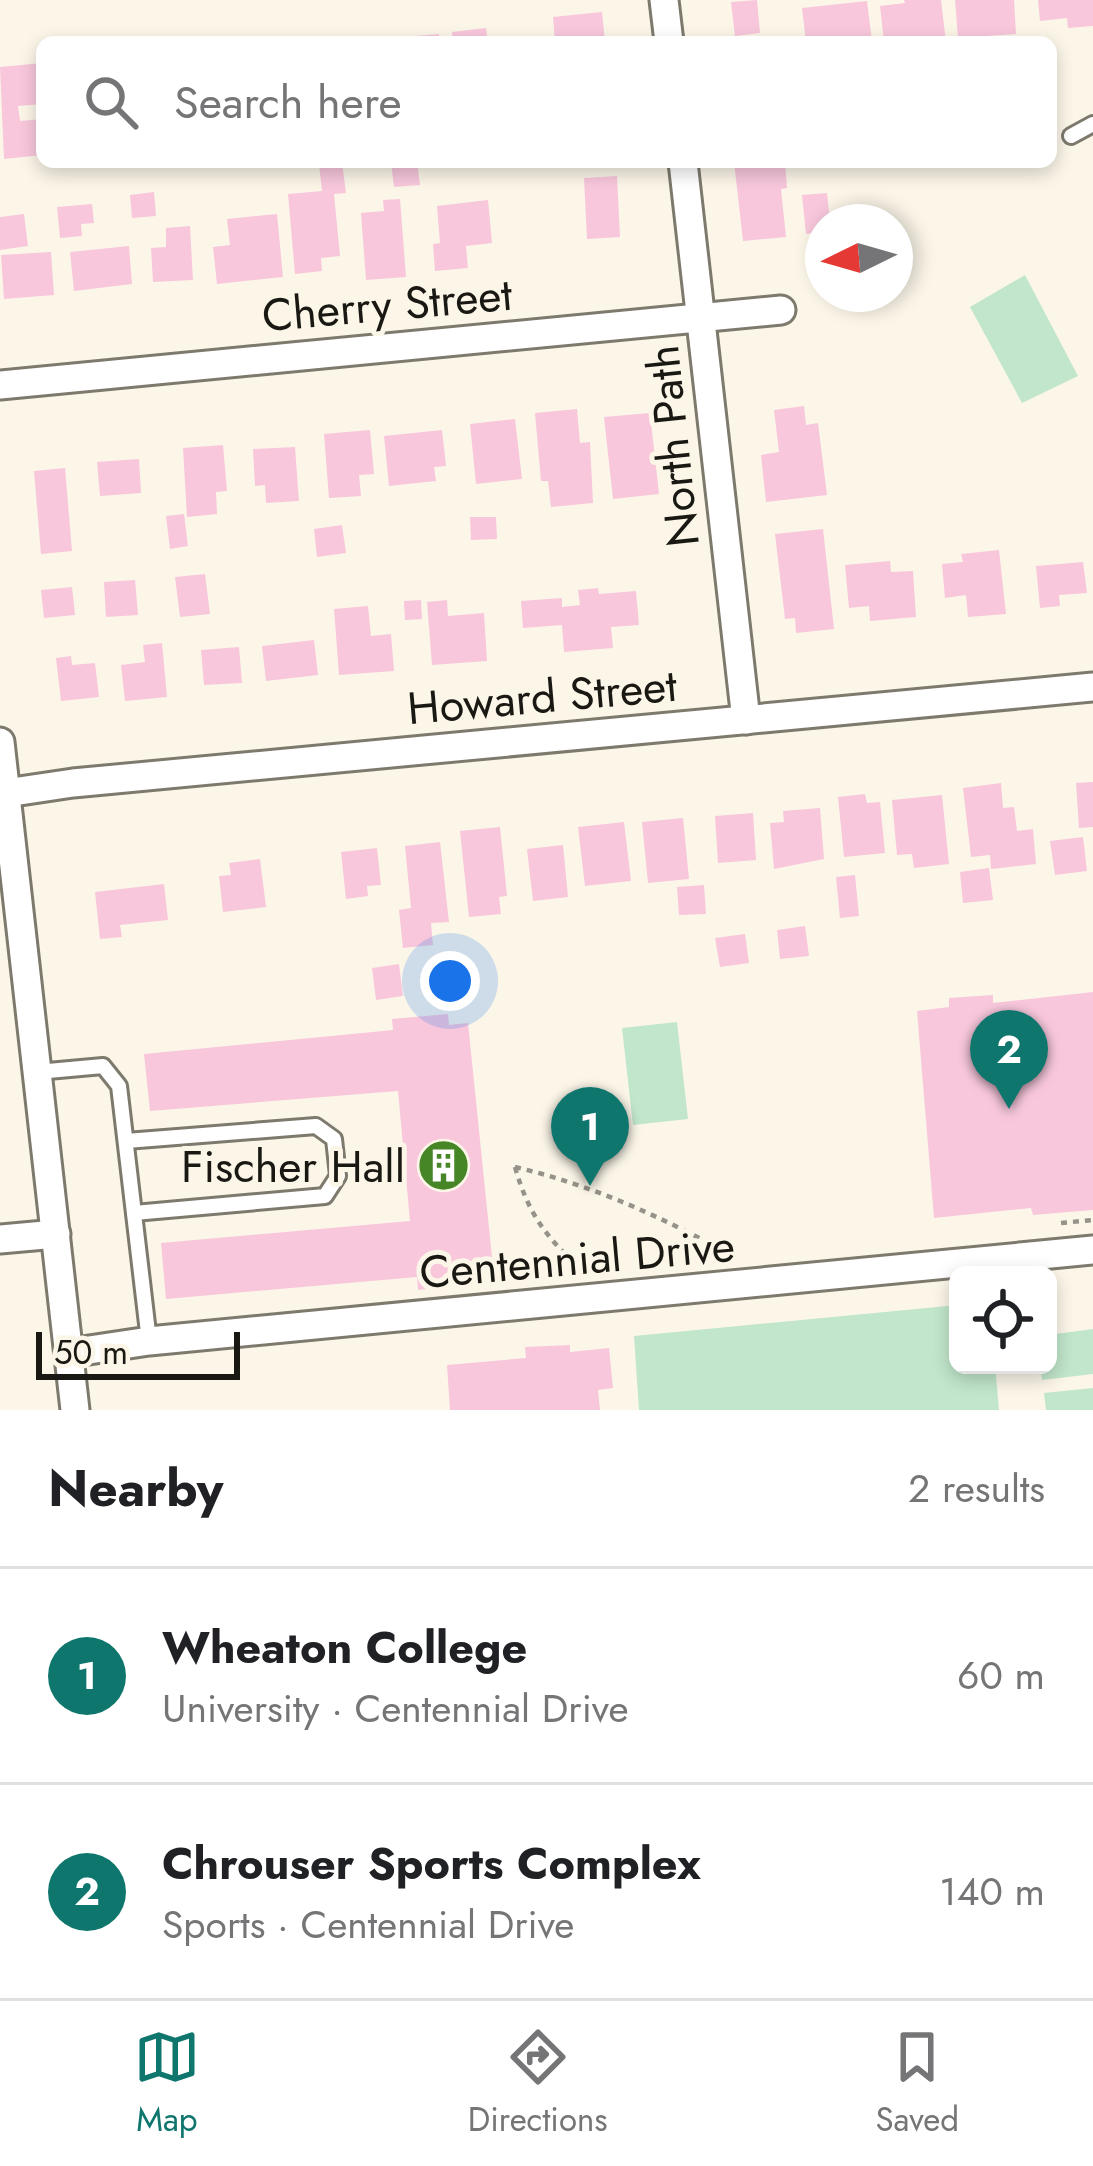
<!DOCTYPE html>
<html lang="en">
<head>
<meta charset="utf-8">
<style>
	body { margin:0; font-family:Jost,sans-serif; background:#f6f6f6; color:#202124 }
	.controls { position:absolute; right:36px; bottom:36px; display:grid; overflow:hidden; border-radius:18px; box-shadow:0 6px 18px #0003 }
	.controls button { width:108px; height:108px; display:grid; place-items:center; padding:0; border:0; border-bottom:3px solid #e0e0e0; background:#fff; color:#202124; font:60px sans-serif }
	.compass { position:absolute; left:805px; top:204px; width:108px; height:108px; border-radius:50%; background:#fff; box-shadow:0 6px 18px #0003; rotate:265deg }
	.scale { position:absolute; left:36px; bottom:30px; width:204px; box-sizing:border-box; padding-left:12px; border:6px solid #1a1813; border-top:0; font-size:33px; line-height:42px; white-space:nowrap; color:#1a1813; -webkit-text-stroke:9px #fcf6e9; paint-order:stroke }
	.you { position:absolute; left:450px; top:981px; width:42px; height:42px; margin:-30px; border:9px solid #fff; border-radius:50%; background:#1a73e8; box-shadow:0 0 0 18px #1a73e833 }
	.badge { display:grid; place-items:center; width:78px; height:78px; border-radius:50%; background:#0f766e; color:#fff; font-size:39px; font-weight:700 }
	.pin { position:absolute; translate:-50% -99px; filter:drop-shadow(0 3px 6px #0008) }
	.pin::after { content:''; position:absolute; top:63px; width:42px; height:36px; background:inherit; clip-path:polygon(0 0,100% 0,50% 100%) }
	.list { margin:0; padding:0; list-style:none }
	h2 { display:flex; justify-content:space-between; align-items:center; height:156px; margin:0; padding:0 48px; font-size:51px }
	h2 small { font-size:39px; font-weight:400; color:#757577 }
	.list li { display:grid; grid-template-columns:78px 1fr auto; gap:36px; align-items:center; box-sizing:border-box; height:216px; padding:0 48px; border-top:3px solid #e0e0e0 }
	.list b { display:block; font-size:45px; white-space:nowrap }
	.list p { margin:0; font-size:39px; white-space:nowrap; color:#757577 }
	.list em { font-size:39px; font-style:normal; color:#757577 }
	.icon { flex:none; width:66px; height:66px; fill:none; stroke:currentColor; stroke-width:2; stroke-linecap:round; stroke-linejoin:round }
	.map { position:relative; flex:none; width:1093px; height:1410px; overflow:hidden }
	.search { position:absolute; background:#fff; box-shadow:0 6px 18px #0003; left:36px; right:36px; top:36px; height:132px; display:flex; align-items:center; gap:30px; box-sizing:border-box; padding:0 42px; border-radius:18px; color:#757577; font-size:45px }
	.sheet { height:588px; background:#fff }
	nav { display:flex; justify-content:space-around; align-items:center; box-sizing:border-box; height:168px; border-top:3px solid #e0e0e0; background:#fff; font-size:33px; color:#757577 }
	nav a { display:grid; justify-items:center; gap:6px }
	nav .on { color:#0f766e }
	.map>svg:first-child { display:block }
	.green { fill:#c1e6cb }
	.building { fill:#f8c7dc }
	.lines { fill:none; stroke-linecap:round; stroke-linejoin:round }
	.lane-casing { stroke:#7d796d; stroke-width:20 }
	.street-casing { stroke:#7d796d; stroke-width:33 }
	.path { stroke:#969289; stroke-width:4.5; stroke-dasharray:6 6; stroke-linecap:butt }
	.lane { stroke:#fff; stroke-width:14 }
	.street { stroke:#fff; stroke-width:27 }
	.labels { text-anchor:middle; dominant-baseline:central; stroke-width:10; stroke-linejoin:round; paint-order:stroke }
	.street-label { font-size:45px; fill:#1a1813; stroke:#fcf6e9 }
	.poi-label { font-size:45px; fill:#1a1813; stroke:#fcf6e9; text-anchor:end }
</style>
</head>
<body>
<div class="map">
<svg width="1093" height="1410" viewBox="0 0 1093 1410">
	<rect width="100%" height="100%" fill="#fcf6e9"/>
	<g class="green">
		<polygon points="1025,275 1078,376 1022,403 970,307"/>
		<polygon points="677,1022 688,1119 633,1125 622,1028"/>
		<polygon points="958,1305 958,1365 995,1365 999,1410 639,1410 634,1336"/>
		<polygon points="1093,1329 1093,1374 1042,1380 1040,1365 1048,1365 1048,1335"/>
		<polygon points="1093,1388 1093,1410 1046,1410 1044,1393"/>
	</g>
	<g class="building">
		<polygon points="757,0 760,33 735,36 731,2"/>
		<polygon points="904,0 941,0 946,42 884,42 880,6 905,3"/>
		<polygon points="955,0 1014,0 1016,34 958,38"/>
		<polygon points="1038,0 1093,0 1093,26 1068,28 1067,18 1040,21"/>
		<polygon points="867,1 872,42 806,42 802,8"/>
		<polygon points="602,12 605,42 555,42 553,17"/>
		<polygon points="486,28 488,42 453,42 452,32"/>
		<polygon points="439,34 439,42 381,42 381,39"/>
		<polygon points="42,63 42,104 18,106 20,121 42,119 42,155 4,159 0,67"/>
		<polygon points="342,162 346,193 334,194 340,256 321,258 322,271 295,274 288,194 322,191 319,164"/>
		<polygon points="391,162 417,162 420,185 394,187"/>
		<polygon points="734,162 785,162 787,188 781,189 786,237 743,241"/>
		<polygon points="617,176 620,237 587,239 584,178"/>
		<polygon points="154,192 156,216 132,218 130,195"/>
		<polygon points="827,193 830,222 823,222 823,232 806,234 802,195"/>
		<polygon points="400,199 406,277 366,280 361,213 384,211 383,200"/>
		<polygon points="488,200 492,243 466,246 468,268 435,271 433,244 440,243 437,206"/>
		<polygon points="92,204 94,223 81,224 82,236 60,238 57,207"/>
		<polygon points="24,214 28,246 0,250 0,217"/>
		<polygon points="277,214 283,277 217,284 213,247 230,245 227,219"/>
		<polygon points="190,226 193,280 153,282 151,248 166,247 166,228"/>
		<polygon points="129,246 132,284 74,291 70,252"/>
		<polygon points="51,252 54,295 4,299 1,255"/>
		<polygon points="804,406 806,425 818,423 827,495 766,502 761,455 779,452 774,410"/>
		<polygon points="577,409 580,443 590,442 593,503 551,507 548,481 541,481 535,413"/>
		<polygon points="650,413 659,494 613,499 604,417"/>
		<polygon points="515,419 522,479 476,484 470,424"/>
		<polygon points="370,430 374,474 359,475 361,496 329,498 324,434"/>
		<polygon points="442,430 446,466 434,467 436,481 389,486 384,436"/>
		<polygon points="223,445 227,491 216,492 217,514 187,517 183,448"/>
		<polygon points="295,447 299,501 266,503 265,485 255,486 253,449"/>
		<polygon points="139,459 141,493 100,496 97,462"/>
		<polygon points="65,468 72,551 41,554 34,471"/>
		<polygon points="184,514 188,546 170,549 166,516"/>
		<polygon points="470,517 496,517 497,539 471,540"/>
		<polygon points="342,525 346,553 317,557 314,529"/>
		<polygon points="823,529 834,629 796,633 795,618 785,619 775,534"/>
		<polygon points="999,550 1006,614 968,617 966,595 945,598 942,564 963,562 961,554"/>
		<polygon points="890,561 891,572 913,571 916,617 870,621 869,606 849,608 845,565"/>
		<polygon points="1083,562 1087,593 1059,595 1060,606 1040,608 1036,566"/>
		<polygon points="205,574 210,614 180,617 175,577"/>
		<polygon points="135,580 138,615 106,617 104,582"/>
		<polygon points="72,587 75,615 44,618 41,590"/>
		<polygon points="598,588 599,594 636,591 639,625 611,627 613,648 564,652 562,625 523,628 521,601 562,598 562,607 580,605 578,590"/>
		<polygon points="421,600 422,619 405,620 404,601"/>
		<polygon points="447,600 448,616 484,613 487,661 432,665 427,602"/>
		<polygon points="368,606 371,636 391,634 394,671 339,675 334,609"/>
		<polygon points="314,640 318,675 266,681 262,646"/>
		<polygon points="162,643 167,697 125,701 121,665 145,662 143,645"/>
		<polygon points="239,647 242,683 204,685 201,650"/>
		<polygon points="71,656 72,665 95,663 99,697 61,701 56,658"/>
		<polygon points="1093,782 1093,827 1079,828 1076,783"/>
		<polygon points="1001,783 1003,808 1014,807 1017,831 1033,829 1036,864 991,869 990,855 971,857 963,788"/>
		<polygon points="865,794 867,803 880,802 885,853 844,857 838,797"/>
		<polygon points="942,795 949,864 914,868 912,854 897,855 892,800"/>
		<polygon points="820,808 824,859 774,869 770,823 784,822 783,811"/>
		<polygon points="753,813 756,860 718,863 715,816"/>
		<polygon points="683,818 689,879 648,883 642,822"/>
		<polygon points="624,822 631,881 585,886 578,827"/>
		<polygon points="500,827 507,896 499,897 501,914 469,917 460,831"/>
		<polygon points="1083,837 1087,871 1055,875 1050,841"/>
		<polygon points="440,842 449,922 431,923 433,945 403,948 399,910 411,908 405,846"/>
		<polygon points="563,845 568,897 533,901 527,849"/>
		<polygon points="377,848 381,885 367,886 368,896 346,899 341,852"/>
		<polygon points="260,859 266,907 223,912 219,876 231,875 229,863"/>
		<polygon points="989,868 993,900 963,903 960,872"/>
		<polygon points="855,875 859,916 840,918 836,877"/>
		<polygon points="164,884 168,920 120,925 122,937 100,939 95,892"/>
		<polygon points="704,885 706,914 679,915 677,887"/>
		<polygon points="805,926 809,956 780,959 777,930"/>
		<polygon points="745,934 749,963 720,967 715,938"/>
		<polygon points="399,964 403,996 376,1000 372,968"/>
		<polygon points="1093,992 1093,1210 1033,1215 1031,1208 934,1218 917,1011 949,1007 949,998 993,995 993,1003"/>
		<polygon points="448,1014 449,1025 468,1023 493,1267 471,1269 471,1284 418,1290 417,1277 166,1299 161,1243 410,1221 398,1091 150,1111 144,1054 393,1030 392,1019"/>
		<polygon points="570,1345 570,1352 609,1348 613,1388 598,1390 600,1410 450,1410 447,1365 526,1358 525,1347"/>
	</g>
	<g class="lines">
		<defs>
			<g id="lane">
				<polyline points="1071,136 1093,124"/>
				<polyline points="37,1072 103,1066 119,1086 149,1341"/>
				<polyline points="126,1141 316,1126 334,1139 338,1176 325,1196 134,1213"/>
			</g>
			<g id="street">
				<polyline points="664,0 669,42"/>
				<polyline points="683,162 746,720"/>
				<polyline points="0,385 781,310"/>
				<polyline points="0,742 75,1410"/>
				<polyline points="0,794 73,783 1093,687"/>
				<polyline points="0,1239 56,1234"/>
				<polyline points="69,1353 149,1341 1093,1250"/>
			</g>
		</defs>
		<use href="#lane" class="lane-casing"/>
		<use href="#street" class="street-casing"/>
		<g class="path">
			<path d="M515,1167c77,18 147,50 216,88"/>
			<path d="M515,1167c14,49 31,69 67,104"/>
			<polyline points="1061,1223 1093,1220"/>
		</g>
		<use href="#lane" class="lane"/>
		<use href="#street" class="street"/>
	</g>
	<defs>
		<symbol id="building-disc" viewBox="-11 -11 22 22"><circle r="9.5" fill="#468627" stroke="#fcf6e9"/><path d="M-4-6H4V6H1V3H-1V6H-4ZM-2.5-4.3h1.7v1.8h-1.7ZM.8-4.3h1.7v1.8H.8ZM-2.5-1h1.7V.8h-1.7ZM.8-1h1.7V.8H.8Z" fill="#fff"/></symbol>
	</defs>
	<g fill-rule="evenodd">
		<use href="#building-disc" x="414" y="1136" width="59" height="59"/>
	</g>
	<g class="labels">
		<g class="street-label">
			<text transform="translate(387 305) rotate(-5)">Cherry Street</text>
			<text transform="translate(673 446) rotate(-96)">North Path</text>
			<text transform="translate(542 697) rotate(-5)">Howard Street</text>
			<text transform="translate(577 1259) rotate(-5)">Centennial Drive</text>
		</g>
		<g class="poi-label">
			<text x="405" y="1166">Fischer Hall</text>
		</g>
	</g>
</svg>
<div class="controls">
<button><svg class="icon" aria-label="locate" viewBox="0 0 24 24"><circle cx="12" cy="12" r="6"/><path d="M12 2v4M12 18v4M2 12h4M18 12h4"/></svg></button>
</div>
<svg class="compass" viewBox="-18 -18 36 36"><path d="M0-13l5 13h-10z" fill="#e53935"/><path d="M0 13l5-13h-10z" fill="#757577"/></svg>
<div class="scale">50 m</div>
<div class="you"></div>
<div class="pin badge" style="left:590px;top:1186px">1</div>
<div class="pin badge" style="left:1009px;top:1109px">2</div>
<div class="search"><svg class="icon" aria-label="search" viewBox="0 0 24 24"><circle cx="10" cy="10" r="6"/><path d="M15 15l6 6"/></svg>Search here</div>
</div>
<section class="sheet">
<h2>Nearby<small>2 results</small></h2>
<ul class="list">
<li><span class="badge">1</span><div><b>Wheaton College</b><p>University · Centennial Drive</p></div><em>60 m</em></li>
<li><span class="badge">2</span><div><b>Chrouser Sports Complex</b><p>Sports · Centennial Drive</p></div><em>140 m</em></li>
</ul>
</section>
<nav>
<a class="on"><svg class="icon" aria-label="map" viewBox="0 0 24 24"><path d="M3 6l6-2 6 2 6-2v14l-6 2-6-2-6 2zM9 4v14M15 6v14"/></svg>Map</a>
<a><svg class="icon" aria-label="directions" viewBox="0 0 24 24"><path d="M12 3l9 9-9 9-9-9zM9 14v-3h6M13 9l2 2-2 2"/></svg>Directions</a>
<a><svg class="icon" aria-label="saved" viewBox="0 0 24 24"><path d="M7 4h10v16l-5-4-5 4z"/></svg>Saved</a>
</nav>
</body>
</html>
